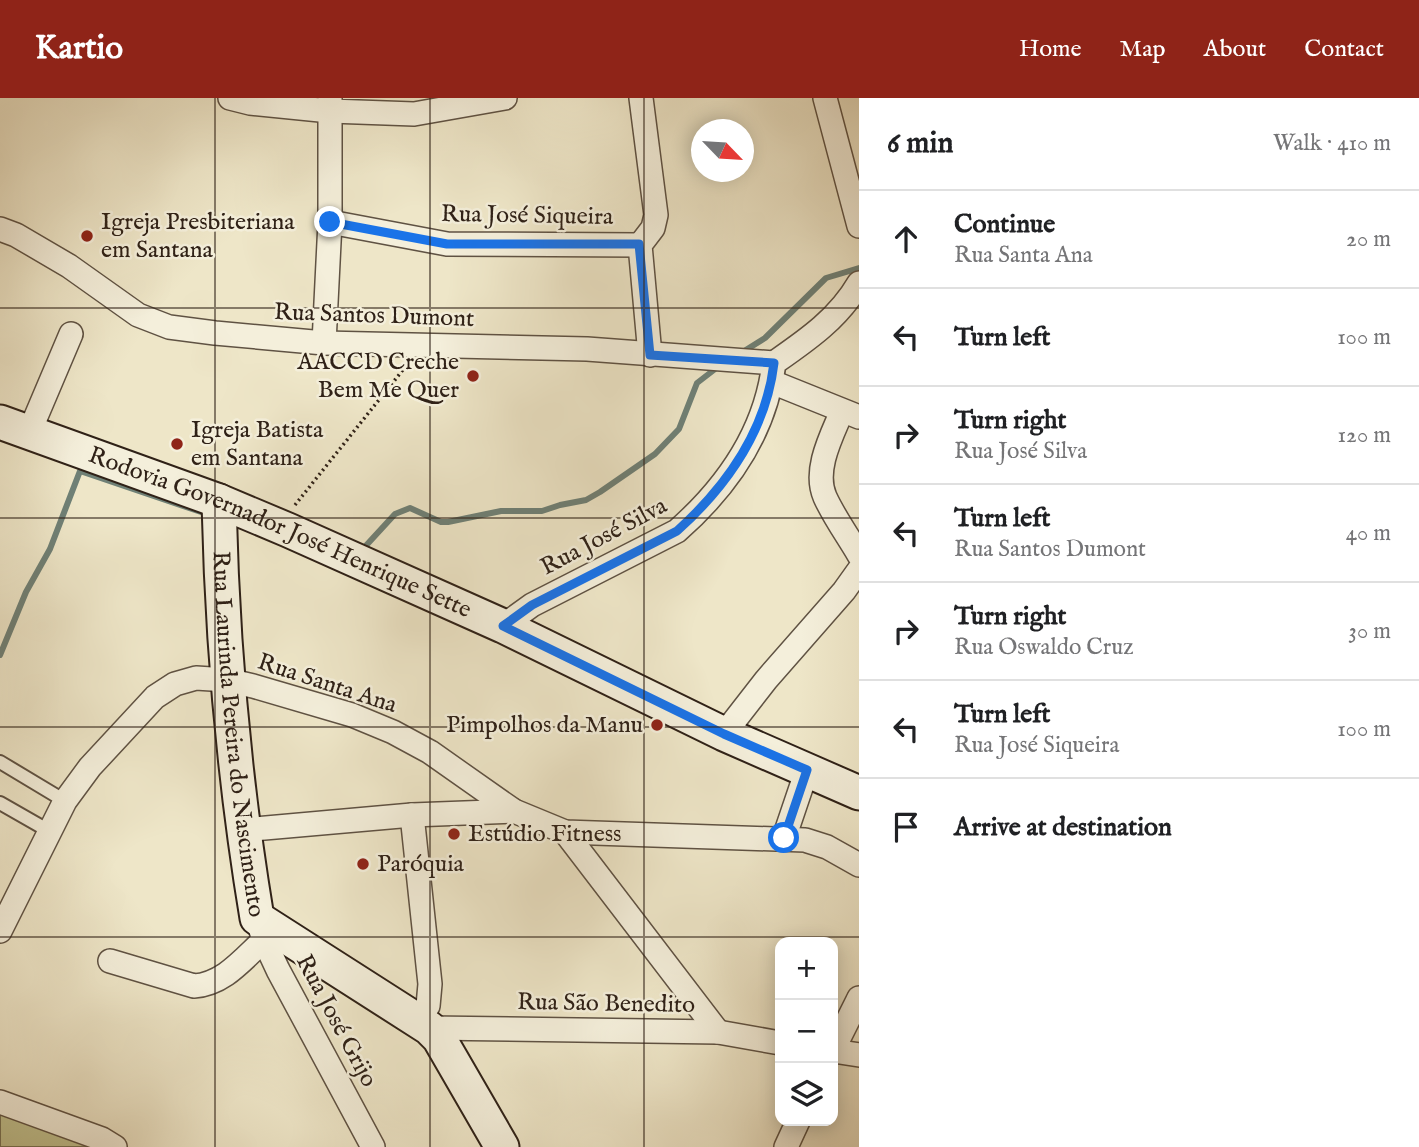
<!DOCTYPE html>
<html lang="en">
<head>
<meta charset="utf-8">
<style>
	body { margin:0; font-family:"IM FELL English",serif; background:#f2f2f2; color:#202124 }
	.controls { position:absolute; right:21px; bottom:21px; display:grid; overflow:hidden; border-radius:14px; box-shadow:0 4px 18px #0003 }
	.controls button { width:63px; height:63px; display:grid; place-items:center; padding:0; border:0; border-bottom:2px solid #e0e0e0; background:#fff; color:#202124; font:35px sans-serif }
	.compass { position:absolute; left:691px; top:21px; width:63px; height:63px; border-radius:50%; background:#fff; box-shadow:0 4px 18px #0003; rotate:115deg }
	.stop { position:absolute; width:21px; height:21px; margin:-16px; border:5px solid #1a73e8; border-radius:50%; background:#fff }
	.stop.end { background:#1a73e8; border-color:#fff; box-shadow:0 2px 7px #0008 }
	.list { margin:0; padding:0; list-style:none }
	h2 { display:flex; justify-content:space-between; align-items:center; height:91px; margin:0; padding:0 28px; font-size:30px }
	h2 small { font-size:23px; font-weight:400; color:#757577 }
	.list li { display:grid; grid-template-columns:46px 1fr auto; gap:21px; align-items:center; box-sizing:border-box; height:98px; padding:0 28px; border-top:2px solid #e0e0e0 }
	.list b { display:block; font-size:26px; white-space:nowrap }
	.list p { margin:0; font-size:23px; white-space:nowrap; color:#757577 }
	.list em { font-size:23px; font-style:normal; color:#757577 }
	.icon { flex:none; width:38px; height:38px; fill:none; stroke:currentColor; stroke-width:2; stroke-linecap:round; stroke-linejoin:round }
	.map { position:relative; flex:none; width:859px; height:1049px; overflow:hidden }
	header { display:flex; align-items:center; gap:42px; box-sizing:border-box; height:98px; padding:0 35px; background:#8f2418; color:#fff }
	header strong { font-size:33px }
	nav { display:flex; gap:38px; margin-inline-start:auto; font-size:24px }
	main { display:flex }
	aside { flex:1; background:#fff }
	.map>svg:first-child { display:block }
	.green { fill:#c1c290; stroke:#787254; stroke-width:2 }
	.lines { fill:none; stroke-linecap:round; stroke-linejoin:round }
	.stream { stroke:#6f8076; stroke-width:6 }
	.lane-casing { stroke:#5f5243; stroke-width:16 }
	.street-casing { stroke:#5f5243; stroke-width:26 }
	.secondary-casing { stroke:#2f2117; stroke-width:37 }
	.path { stroke:#2f2117; stroke-width:3.5; stroke-dasharray:2 3.5; stroke-linecap:butt }
	.lane { stroke:#f4efdb; stroke-width:12 }
	.street { stroke:#f4efdb; stroke-width:23 }
	.secondary { stroke:#f4efdb; stroke-width:33 }
	.route { stroke:#1a73e8; stroke-width:9 }
	.grid { fill:none; stroke:#2f2117; stroke-width:2; stroke-opacity:0.55 }
	.poi-dot { fill:#8f2418; stroke:#f4efdb; stroke-width:2.5 }
	.labels { text-anchor:middle; dominant-baseline:central; stroke-width:5; stroke-linejoin:round; paint-order:stroke }
	.street-label { font-size:24px; fill:#2f2117; stroke:#f4efdb }
	.poi-label { font-size:24px; fill:#2f2117; stroke:#f4efdb; text-anchor:start }
</style>
</head>
<body>
<header>
<strong>Kartio</strong>
<nav><a>Home</a><a>Map</a><a>About</a><a>Contact</a></nav>
</header>
<main>
<div class="map">
<svg width="859" height="1049" viewBox="0 0 859 1049">
	<rect width="100%" height="100%" fill="#eee6c8"/>
	<filter id="stains"><feTurbulence type="fractalNoise" baseFrequency=".00286" numOctaves="4"/><feColorMatrix values="0 0 0 0 .2 0 0 0 0 .09 0 0 0 0 .02 0 0 0 .5 -.17"/></filter>
	<radialGradient id="worn" r=".72"><stop offset=".6" stop-color="#630" stop-opacity="0"/><stop offset="1" stop-color="#630" stop-opacity=".3"/></radialGradient>
	<polygon class="green" points="0,1009 67,1036 91,1049 0,1049"/>
	<g class="lines">
		<g class="stream">
			<polyline points="741,255 765,240 826,180 859,170"/>
			<polyline points="361,453 395,416 410,410 441,424 448,424 501,413 542,413 560,407 586,402 600,394 655,356 679,331 697,285 719,268"/>
			<polyline points="0,557 26,494 50,451 80,373 201,414"/>
		</g>
		<defs>
			<g id="lane">
				<polyline points="0,664 65,703"/>
				<polyline points="0,705 49,733"/>
			</g>
			<g id="street">
				<polyline points="230,0 250,5 330,13 414,16 505,0"/>
				<polyline points="641,0 656,117 653,130 640,147 650,257"/>
				<polyline points="825,0 859,128"/>
				<polyline points="330,124 447,146 640,147"/>
				<polyline points="0,131 16,137 69,168 138,217 169,229 215,235 324,245 587,251 774,265"/>
				<polyline points="324,245 330,124 330,0"/>
				<polyline points="772,284 859,319"/>
				<path d="M842,313c-10,24 -29,59 -17,86 9,20 23,39 34,58"/>
				<polyline points="29,335 71,236"/>
				<path d="M503,528l29,-21 145,-74c51,-45 89,-100 97,-168 33,-23 64,-44 85,-80"/>
				<polyline points="724,636 766,582 844,493 859,472"/>
				<polyline points="412,717 430,886 428,908 418,921"/>
				<polyline points="242,732 412,717 514,713"/>
				<polyline points="565,734 718,934"/>
				<polyline points="784,740 807,672"/>
				<polyline points="257,820 264,842 278,872 373,1049"/>
				<polyline points="0,833 65,703 90,669 155,599 175,586 196,580 227,582 253,588 352,617 393,634 430,654 514,713 565,734 805,742 827,749 859,767"/>
				<path d="M110,863l84,25c30,-2 49,-27 70,-46"/>
				<polyline points="429,930 718,934 780,945"/>
				<polyline points="833,952 859,900"/>
				<polyline points="833,953 859,957"/>
				<polyline points="0,1004 102,1041 115,1049"/>
				<polyline points="786,1049 798,1023"/>
			</g>
			<g id="secondary">
				<path id="s1" d="M0,324l219,79 69,29 215,96 221,108 135,59"/>
				<path id="s2" d="M219,403c3,140 15,279 38,417l172,110 10,10 63,109"/>
			</g>
		</defs>
		<use href="#lane" class="lane-casing"/>
		<use href="#street" class="street-casing"/>
		<use href="#secondary" class="secondary-casing"/>
		<polyline class="path" points="295,407 406,268"/>
		<use href="#lane" class="lane"/>
		<use href="#street" class="street"/>
		<use href="#secondary" class="secondary"/>
	</g>
	<g class="lines">
		<path class="route" d="M330,124l117,22h192l11,111 124,8c-8,68 -47,123 -97,168l-145,74 -29,21 221,108 83,36 -23,68"/>
	</g>
	<path class="grid" d="M215,0v1049M430,0v1049M644,0v1049M0,210h859M0,420h859M0,629h859M0,839h859"/>
	<g class="poi-dot">
		<circle cx="87" cy="138" r="7"/>
		<circle cx="473" cy="278" r="7"/>
		<circle cx="177" cy="346" r="7"/>
		<circle cx="657" cy="627" r="7"/>
		<circle cx="454" cy="736" r="7"/>
		<circle cx="363" cy="766" r="7"/>
	</g>
	<g class="labels">
		<g class="street-label">
			<text transform="translate(527 118) rotate(1)">Rua José Siqueira</text>
			<text transform="translate(374 218) rotate(2)">Rua Santos Dumont</text>
			<text stroke="none"><textPath href="#s1" startOffset="301">Rodovia Governador José Henrique Sette</textPath></text>
			<text transform="translate(604 439) rotate(-28)">Rua José Silva</text>
			<text transform="translate(327 586) rotate(18)">Rua Santa Ana</text>
			<text stroke="none"><textPath href="#s2" startOffset="234">Rua Laurinda Pereira do Nascimento</textPath></text>
			<text transform="translate(606 906) rotate(1)">Rua São Benedito</text>
			<text transform="translate(336 923) rotate(62)">Rua José Grijo</text>
		</g>
		<g class="poi-label">
			<text x="101" y="124">Igreja Presbiteriana<tspan x="101" dy="28">em Santana</tspan></text>
			<text x="459" y="264" text-anchor="end">AACCD Creche<tspan x="459" dy="28">Bem Me Quer</tspan></text>
			<text x="191" y="332">Igreja Batista<tspan x="191" dy="28">em Santana</tspan></text>
			<text x="643" y="627" text-anchor="end">Pimpolhos da Manu</text>
			<text x="468" y="736">Estúdio Fitness</text>
			<text x="377" y="766">Paróquia</text>
		</g>
	</g>
	<rect width="100%" height="100%" filter="url(#stains)"/>
	<rect width="100%" height="100%" fill="url(#worn)"/>
</svg>
<div class="controls">
<button>+</button>
<button>−</button>
<button><svg class="icon" aria-label="layers" viewBox="0 0 24 24"><path d="M12 4l9 5-9 5-9-5zM3 14l9 5 9-5"/></svg></button>
</div>
<svg class="compass" viewBox="-18 -18 36 36"><path d="M0-13l5 13h-10z" fill="#e53935"/><path d="M0 13l5-13h-10z" fill="#757577"/></svg>
<div class="stop" style="left:784px;top:740px"></div>
<div class="stop end" style="left:330px;top:124px"></div>
</div>
<aside>
<h2>6 min<small>Walk · 410 m</small></h2>
<ul class="list">
<li><svg class="icon" aria-label="ahead" viewBox="0 0 24 24"><path d="M12 20V5M6 11l6-6 6 6"/></svg><div><b>Continue</b><p>Rua Santa Ana</p></div><em>20 m</em></li>
<li><svg class="icon" aria-label="left" viewBox="0 0 24 24"><path d="M17 20v-9H6M10 6l-5 5 5 5"/></svg><div><b>Turn left</b></div><em>100 m</em></li>
<li><svg class="icon" aria-label="right" viewBox="0 0 24 24"><path d="M7 20v-9h11M14 6l5 5-5 5"/></svg><div><b>Turn right</b><p>Rua José Silva</p></div><em>120 m</em></li>
<li><svg class="icon" aria-label="left" viewBox="0 0 24 24"><path d="M17 20v-9H6M10 6l-5 5 5 5"/></svg><div><b>Turn left</b><p>Rua Santos Dumont</p></div><em>40 m</em></li>
<li><svg class="icon" aria-label="right" viewBox="0 0 24 24"><path d="M7 20v-9h11M14 6l5 5-5 5"/></svg><div><b>Turn right</b><p>Rua Oswaldo Cruz</p></div><em>30 m</em></li>
<li><svg class="icon" aria-label="left" viewBox="0 0 24 24"><path d="M17 20v-9H6M10 6l-5 5 5 5"/></svg><div><b>Turn left</b><p>Rua José Siqueira</p></div><em>100 m</em></li>
<li><svg class="icon" aria-label="arrive" viewBox="0 0 24 24"><path d="M6 21V4h12l-3 4 3 4H6"/></svg><div><b>Arrive at destination</b></div></li>
</ul>
</aside>
</main>
</body>
</html>
